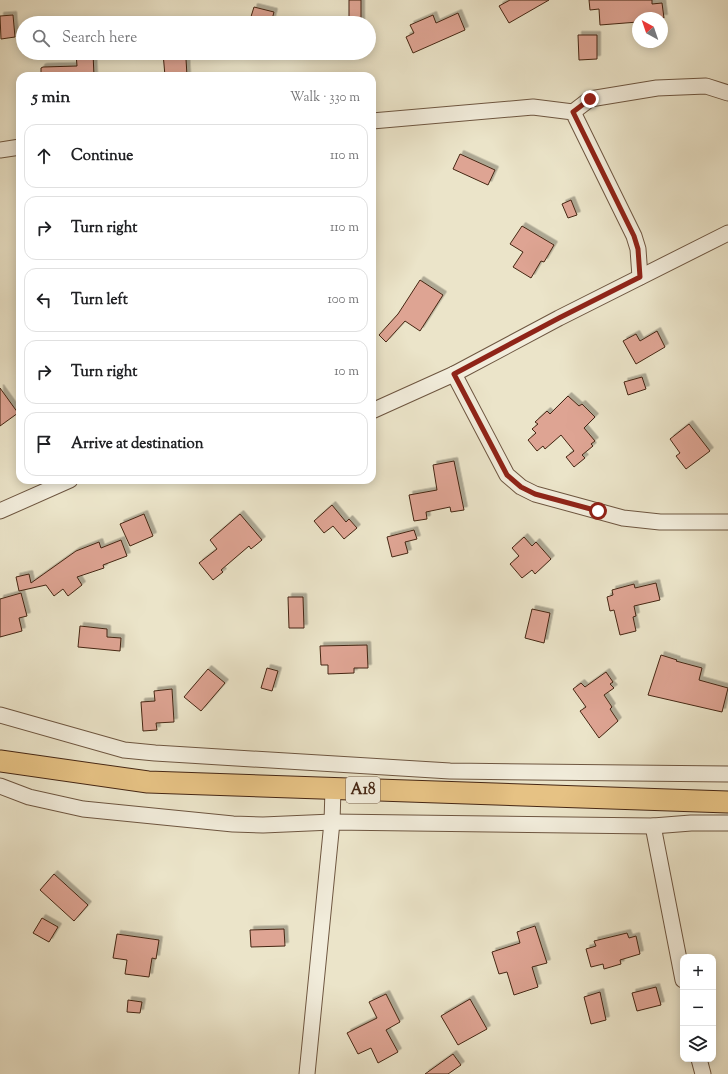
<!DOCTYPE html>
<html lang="en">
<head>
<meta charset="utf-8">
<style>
	body { margin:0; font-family:"Sorts Mill Goudy",serif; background:#f6f6f6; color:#202124 }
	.controls { position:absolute; right:12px; bottom:12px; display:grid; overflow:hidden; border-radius:8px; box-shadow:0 2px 10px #0003 }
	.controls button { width:36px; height:36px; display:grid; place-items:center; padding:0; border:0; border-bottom:1px solid #e0e0e0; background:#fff; color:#202124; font:20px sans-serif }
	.compass { position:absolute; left:632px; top:12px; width:36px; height:36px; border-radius:50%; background:#fff; box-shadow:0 2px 10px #0003; rotate:320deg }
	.stop { position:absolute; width:12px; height:12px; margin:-9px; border:3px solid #8f2418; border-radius:50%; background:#fff }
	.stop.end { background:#8f2418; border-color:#fff; box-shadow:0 1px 4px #0008 }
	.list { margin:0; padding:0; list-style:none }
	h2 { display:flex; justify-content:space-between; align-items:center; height:52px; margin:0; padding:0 16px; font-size:17px }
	h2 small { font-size:13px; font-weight:400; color:#757577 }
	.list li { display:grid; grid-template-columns:26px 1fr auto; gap:12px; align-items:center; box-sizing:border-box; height:64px; margin:0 8px 8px; padding:0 8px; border:1px solid #e0e0e0; border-radius:12px }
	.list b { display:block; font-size:15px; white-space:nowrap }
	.list em { font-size:13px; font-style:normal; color:#757577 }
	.icon { flex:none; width:22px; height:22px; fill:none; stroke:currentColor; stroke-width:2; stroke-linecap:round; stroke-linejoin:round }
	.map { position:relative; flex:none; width:728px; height:1074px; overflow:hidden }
	.search { position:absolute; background:#fff; box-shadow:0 2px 10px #0003; left:16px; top:16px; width:360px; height:44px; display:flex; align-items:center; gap:10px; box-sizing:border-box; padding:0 14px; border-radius:22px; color:#757577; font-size:15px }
	.panel { position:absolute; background:#fff; box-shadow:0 2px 10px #0003; left:16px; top:72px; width:360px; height:412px; border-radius:12px }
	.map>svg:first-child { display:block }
	.building { fill:#dea493; stroke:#452613; filter:url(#shadow) }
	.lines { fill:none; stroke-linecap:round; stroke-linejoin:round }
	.minor-casing { stroke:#6e5640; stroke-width:17 }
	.highway-casing { stroke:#452613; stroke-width:23 }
	.minor { stroke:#f2eddc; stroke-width:15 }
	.highway { stroke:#e6c284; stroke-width:21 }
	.route { stroke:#8f2418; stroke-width:5 }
	.labels { text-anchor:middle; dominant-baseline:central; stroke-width:4; stroke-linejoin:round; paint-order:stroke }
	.shield { fill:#f2eddc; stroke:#79624f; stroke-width:1 }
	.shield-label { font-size:15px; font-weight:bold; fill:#452613 }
</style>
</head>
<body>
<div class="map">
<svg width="728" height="1074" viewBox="0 0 728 1074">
	<defs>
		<filter id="shadow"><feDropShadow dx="3.5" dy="-3.5" stdDeviation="0" flood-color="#0004"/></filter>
	</defs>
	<rect width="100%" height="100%" fill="#ebe4c9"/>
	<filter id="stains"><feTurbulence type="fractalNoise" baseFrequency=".005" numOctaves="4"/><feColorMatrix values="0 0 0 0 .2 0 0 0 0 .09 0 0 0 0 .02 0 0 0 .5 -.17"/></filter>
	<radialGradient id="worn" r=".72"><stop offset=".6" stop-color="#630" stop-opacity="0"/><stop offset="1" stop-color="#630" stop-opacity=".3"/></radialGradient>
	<g class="building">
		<rect x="349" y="0" width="12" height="23"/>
		<polygon points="510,0 549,0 509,23 499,6"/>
		<polygon points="589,0 652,0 652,4 662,3 664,18 638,18 638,22 600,25 599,9 590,10"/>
		<polygon points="254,7 274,12 271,23 249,23"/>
		<polygon points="458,13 465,30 413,53 406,37 414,33 410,25 433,15 436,23"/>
		<polygon points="13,15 15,37 1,39 0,16"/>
		<polygon points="578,35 597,35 597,59 579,60"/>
		<polygon points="76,53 93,53 94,76 41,76 41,68 43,67 77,66"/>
		<polygon points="163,53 177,53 178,59 186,59 187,76 165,76"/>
		<polygon points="460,154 495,170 488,185 453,169"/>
		<polygon points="571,200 577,215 568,218 562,204"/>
		<polygon points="522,226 554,245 544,262 541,261 531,278 513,267 523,252 510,244"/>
		<polygon points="420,280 443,295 420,331 405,321 386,342 379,335 398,314"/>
		<polygon points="657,331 665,347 636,364 623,341 636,334 640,341"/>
		<polygon points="642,377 646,389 628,395 624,382"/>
		<polygon points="0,388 18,413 0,426"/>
		<polygon points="568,396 579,406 582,404 595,417 584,428 595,441 591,444 593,446 582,455 585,458 574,467 566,457 574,451 561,435 545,449 543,446 537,451 528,440 536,433 532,429 538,424 535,422 547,411 550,414"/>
		<polygon points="689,424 710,451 686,469 676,456 680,453 670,439"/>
		<polygon points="454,461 464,510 451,512 450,507 426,512 427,519 414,521 409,495 437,490 433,465"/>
		<polygon points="332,505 346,522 349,519 357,528 344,539 333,526 324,533 314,521"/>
		<polygon points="144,514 153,536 130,546 120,524"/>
		<polygon points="240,514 262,540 251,549 249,546 221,570 223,572 213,580 199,563 217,549 210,540"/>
		<polygon points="414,530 417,539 405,542 408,553 392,557 387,537"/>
		<polygon points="524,537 532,546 536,542 551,559 535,574 532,570 522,578 510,564 519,556 512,548"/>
		<polygon points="121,540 127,556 103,565 104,568 77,577 82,585 68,596 63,589 54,596 46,585 19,591 16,577 29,574 31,583 76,551 99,542 101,548"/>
		<polygon points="656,583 660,600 634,606 636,616 633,617 636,631 620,635 614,610 610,611 607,597 613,595 612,590 634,584 635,588"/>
		<polygon points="21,593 27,616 19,618 22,631 0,637 0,599"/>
		<polygon points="288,597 303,597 304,628 289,628"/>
		<polygon points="532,609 550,613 544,643 525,638"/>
		<polygon points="80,626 107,629 107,637 121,638 120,651 78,647"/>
		<polygon points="367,645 368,668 354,668 354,673 328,674 328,665 321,665 320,646"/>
		<polygon points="661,655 677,660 676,661 702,668 699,680 728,688 722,712 648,695"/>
		<polygon points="267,668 278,671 272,691 261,688"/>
		<polygon points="208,669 225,683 201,711 184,697"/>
		<polygon points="606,672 613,682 610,684 614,688 604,695 612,707 610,709 618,721 599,738 580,711 586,707 573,689 581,683 585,687"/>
		<polygon points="172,689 174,722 156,723 157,730 143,731 141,702 155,701 154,691"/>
		<polygon points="54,874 88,905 74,921 40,890"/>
		<polygon points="42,918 58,927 49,942 33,933"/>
		<polygon points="535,926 547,963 532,967 538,987 514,995 507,972 499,974 492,952 520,943 517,932"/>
		<polygon points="284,929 285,946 251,947 250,930"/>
		<polygon points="627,933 629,938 636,936 640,954 620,960 621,964 604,969 603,964 591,967 586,949 596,946 594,941"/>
		<polygon points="117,934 159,940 156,959 152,958 149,977 125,974 127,960 113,958"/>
		<polygon points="656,987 661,1005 637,1011 632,993"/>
		<polygon points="600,992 606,1020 591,1024 584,997"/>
		<polygon points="386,994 400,1022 386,1030 398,1052 378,1063 371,1048 358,1054 347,1033 377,1018 369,1002"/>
		<polygon points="470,999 487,1029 458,1045 441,1016"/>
		<polygon points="128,1000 142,1002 140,1013 127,1012"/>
		<polygon points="453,1054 461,1065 448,1074 425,1074"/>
	</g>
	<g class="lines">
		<defs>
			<g id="minor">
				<polyline points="573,112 590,99 657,88 706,86 728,93"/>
				<polyline points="372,121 533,107 573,112 634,236 638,249 640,277"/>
				<polyline points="0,150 20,147"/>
				<polyline points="454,374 507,475 521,487 535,494 623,518 660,522 728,522"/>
				<polyline points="372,411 454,374 559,318 728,233"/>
				<polyline points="0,511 70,480"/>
				<polyline points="0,715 124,750 155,753 450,771 728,774"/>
				<polyline points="0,786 29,797 83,809 233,824 263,825 332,822 653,826 691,823 728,823"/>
				<polyline points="653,826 683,980"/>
				<polyline points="699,1059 703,1074"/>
				<polyline points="307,1074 332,822 333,789"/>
			</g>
			<polyline id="highway" points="0,761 148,782 728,802"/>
		</defs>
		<use href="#minor" class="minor-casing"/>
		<use href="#highway" class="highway-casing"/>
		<use href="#minor" class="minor"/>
		<use href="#highway" class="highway"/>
	</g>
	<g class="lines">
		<polyline class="route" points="590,99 573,112 634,236 638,249 640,277 559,318 454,374 507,475 521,487 535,494 598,511"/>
	</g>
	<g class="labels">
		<rect class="shield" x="346" y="777" width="34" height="26" rx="3"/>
		<g class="shield-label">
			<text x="363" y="790">A18</text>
		</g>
	</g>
	<rect width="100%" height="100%" filter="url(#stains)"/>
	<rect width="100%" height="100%" fill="url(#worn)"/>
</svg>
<div class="controls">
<button>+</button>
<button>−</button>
<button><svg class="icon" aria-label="layers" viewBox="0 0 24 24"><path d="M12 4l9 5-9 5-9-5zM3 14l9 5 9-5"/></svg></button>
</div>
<svg class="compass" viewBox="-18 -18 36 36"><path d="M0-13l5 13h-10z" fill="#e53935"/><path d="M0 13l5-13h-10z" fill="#757577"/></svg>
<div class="stop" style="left:598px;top:511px"></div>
<div class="stop end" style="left:590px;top:99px"></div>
<div class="search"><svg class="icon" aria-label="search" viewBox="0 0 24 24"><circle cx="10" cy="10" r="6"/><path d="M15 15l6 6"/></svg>Search here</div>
<section class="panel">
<h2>5 min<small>Walk · 330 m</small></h2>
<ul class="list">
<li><svg class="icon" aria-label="ahead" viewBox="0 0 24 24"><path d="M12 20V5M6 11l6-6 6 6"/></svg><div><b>Continue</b></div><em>110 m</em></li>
<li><svg class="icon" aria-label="right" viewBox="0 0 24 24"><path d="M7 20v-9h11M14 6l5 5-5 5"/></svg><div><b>Turn right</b></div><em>110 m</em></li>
<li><svg class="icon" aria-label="left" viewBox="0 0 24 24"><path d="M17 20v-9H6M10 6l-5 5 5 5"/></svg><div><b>Turn left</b></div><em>100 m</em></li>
<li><svg class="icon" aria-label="right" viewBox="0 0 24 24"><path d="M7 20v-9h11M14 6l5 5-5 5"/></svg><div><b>Turn right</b></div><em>10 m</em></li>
<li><svg class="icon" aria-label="arrive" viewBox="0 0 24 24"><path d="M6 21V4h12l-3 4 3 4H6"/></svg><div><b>Arrive at destination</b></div></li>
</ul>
</section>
</div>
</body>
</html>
